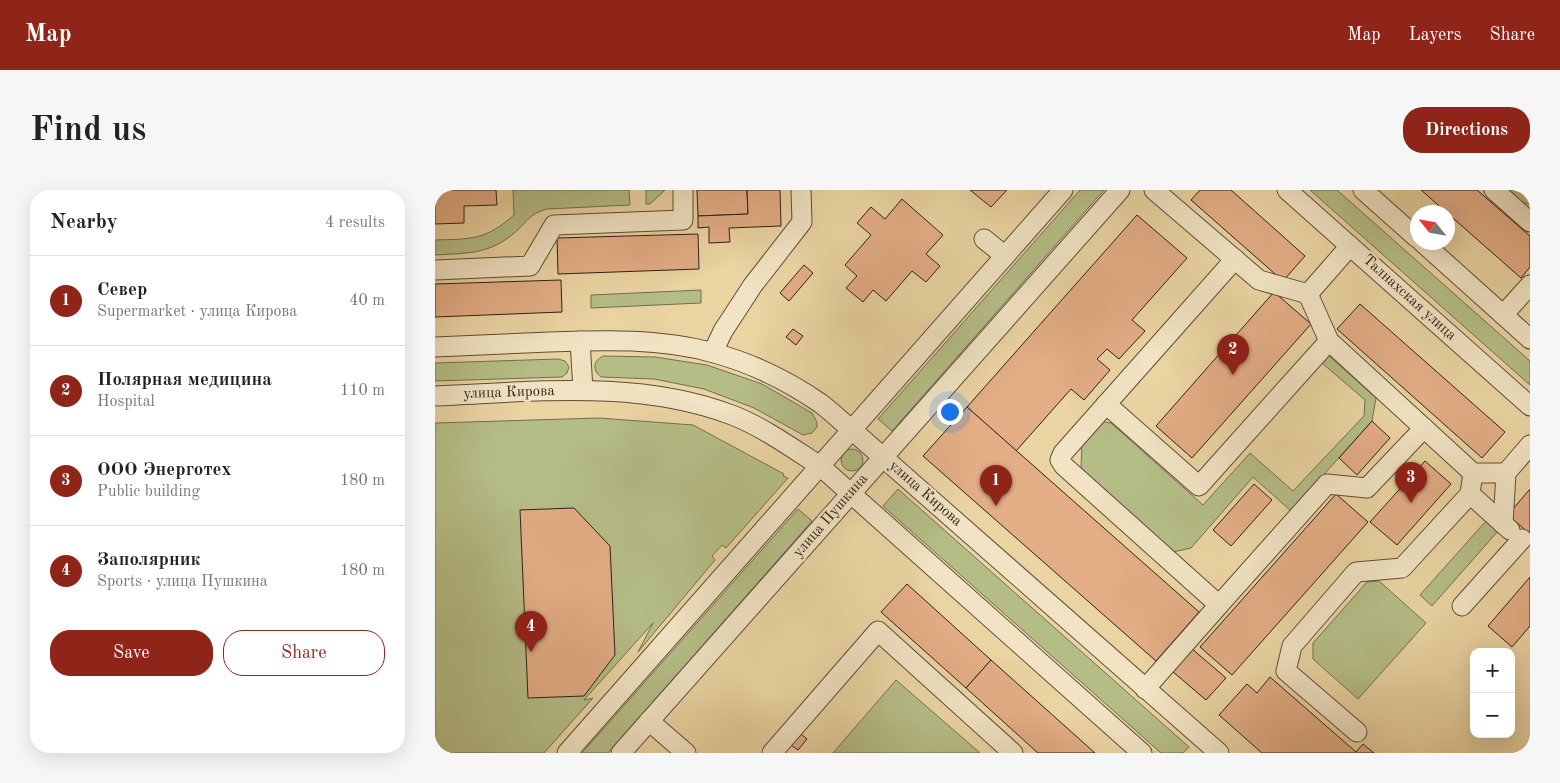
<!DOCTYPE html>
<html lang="en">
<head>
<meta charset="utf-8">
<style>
	body { margin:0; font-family:"Old Standard TT",serif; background:#f6f6f6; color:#222 }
	.controls { position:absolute; right:15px; bottom:15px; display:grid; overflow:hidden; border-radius:10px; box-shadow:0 5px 20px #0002 }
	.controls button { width:45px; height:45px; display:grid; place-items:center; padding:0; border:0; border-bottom:1px solid #e0e0e0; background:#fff; color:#222; font:25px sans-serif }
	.compass { position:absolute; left:975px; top:15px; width:45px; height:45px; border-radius:50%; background:#fff; box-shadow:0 5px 20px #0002; rotate:301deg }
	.you { position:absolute; left:514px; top:221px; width:18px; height:18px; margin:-12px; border:4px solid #fff; border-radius:50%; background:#1a73e8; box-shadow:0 0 0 8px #1a73e833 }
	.badge { display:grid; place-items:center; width:32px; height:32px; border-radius:50%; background:#8f2418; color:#fff; font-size:16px; font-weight:700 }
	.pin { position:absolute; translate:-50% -41px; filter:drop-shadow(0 1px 2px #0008) }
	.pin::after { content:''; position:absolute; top:26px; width:18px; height:15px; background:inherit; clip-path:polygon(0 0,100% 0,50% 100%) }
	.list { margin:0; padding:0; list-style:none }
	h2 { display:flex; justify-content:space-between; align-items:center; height:65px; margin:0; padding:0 20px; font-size:21px }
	h2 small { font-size:16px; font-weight:400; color:#767676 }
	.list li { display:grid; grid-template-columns:32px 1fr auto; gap:15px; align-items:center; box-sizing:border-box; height:90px; padding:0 20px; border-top:1px solid #e0e0e0 }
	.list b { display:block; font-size:19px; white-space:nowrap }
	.list p { margin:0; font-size:16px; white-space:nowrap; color:#767676 }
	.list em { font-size:16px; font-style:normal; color:#767676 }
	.actions { display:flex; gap:10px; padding:15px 20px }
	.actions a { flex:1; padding:11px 0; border:1px solid #8f2418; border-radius:20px; text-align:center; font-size:18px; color:#8f2418 }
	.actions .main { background:#8f2418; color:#fff }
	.map { position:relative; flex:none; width:1095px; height:563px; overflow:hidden; border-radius:20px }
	header { display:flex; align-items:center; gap:30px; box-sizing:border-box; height:70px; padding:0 25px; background:#8f2418; color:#fff }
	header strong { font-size:24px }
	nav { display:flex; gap:28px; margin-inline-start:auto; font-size:18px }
	.intro { display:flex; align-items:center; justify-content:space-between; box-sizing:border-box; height:120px; padding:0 30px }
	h1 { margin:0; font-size:35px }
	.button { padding:12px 22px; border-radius:20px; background:#8f2418; color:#fff; font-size:18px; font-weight:700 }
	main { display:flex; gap:30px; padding:0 30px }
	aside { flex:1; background:#fff; border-radius:20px; box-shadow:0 5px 20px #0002 }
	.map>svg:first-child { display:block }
	.green { fill:#b5bd86; stroke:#716f4f }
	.building { fill:#e3ad85; stroke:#2d2118 }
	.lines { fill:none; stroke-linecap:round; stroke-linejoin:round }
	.minor-casing { stroke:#5c4e3a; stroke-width:21 }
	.minor { stroke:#f1e3c3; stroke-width:19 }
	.labels { text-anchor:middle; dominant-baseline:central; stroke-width:5; stroke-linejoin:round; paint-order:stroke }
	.street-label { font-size:15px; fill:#2d2118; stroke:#f1e3c3 }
</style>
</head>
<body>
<header>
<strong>Map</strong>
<nav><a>Map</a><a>Layers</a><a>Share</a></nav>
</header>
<div class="intro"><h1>Find us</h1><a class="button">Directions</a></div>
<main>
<aside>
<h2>Nearby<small>4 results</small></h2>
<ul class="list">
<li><span class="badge">1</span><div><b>Север</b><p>Supermarket · улица Кирова</p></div><em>40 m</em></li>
<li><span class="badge">2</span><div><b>Полярная медицина</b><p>Hospital</p></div><em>110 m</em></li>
<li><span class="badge">3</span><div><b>ООО Энерготех</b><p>Public building</p></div><em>180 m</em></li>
<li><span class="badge">4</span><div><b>Заполярник</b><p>Sports · улица Пушкина</p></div><em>180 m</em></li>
</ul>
<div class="actions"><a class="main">Save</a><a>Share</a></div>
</aside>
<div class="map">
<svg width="1095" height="563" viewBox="0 0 1095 563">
	<rect width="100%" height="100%" fill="#ead4a2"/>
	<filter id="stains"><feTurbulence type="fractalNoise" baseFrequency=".004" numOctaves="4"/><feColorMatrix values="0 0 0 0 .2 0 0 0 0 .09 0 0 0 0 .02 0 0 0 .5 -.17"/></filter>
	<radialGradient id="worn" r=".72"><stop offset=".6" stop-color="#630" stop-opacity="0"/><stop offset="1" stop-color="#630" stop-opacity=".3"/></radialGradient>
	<g class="green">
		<path d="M78,0h116l1,15 -83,4c-20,6 -19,13 -34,25 -25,21 -48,19 -78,21v-15c36,-1 51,0 79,-25z"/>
		<polygon points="211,0 230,0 215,14 211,14"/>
		<polygon points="645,0 669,0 457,241 443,229"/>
		<polygon points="875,0 902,0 1095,171 1095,195"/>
		<polygon points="1074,0 1095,0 1095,15 1086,11"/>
		<polygon points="266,100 266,113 156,118 156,105"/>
		<path d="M168,166l52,1 52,8 55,19 50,29 5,9v5l-5,6 -9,2 -49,-27 -50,-19 -50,-10 -53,-2c-9,-7 -8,-16 2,-21z"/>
		<polygon points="894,166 941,208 937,231 856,321 818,287 756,358 738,362 646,278 647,251 664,231 676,233 768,315 815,263 858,301 929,226 930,210 887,173"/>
		<polygon points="123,169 130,171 134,177 132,183 127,187 0,191 0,173"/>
		<polygon points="164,228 258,235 349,284 348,286 353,288 291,358 287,355 277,366 280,370 203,462 218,433 149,510 158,508 109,563 0,563 0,233"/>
		<circle cx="417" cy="270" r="11"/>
		<polygon points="463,299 754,557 748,563 726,563 448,316"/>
		<polygon points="363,319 377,331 173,563 147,563"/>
		<polygon points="1051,331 1063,341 997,416 985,405"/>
		<polygon points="944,391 991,433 923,509 878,469 878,453 932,392"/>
		<polygon points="461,490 545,563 398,563"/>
	</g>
	<g class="building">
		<polygon points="0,0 61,0 62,15 29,16 29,33 0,34"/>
		<polygon points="262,0 312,0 313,24 263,26"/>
		<polygon points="312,0 345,0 346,36 294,38 295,52 274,53 274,37 263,38 263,26 313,24"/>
		<polygon points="535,0 572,0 556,17"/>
		<polygon points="765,0 796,0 870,66 848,91 756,10"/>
		<polygon points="986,0 1042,0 1095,46 1095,77 1086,88"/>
		<polygon points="467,9 508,45 491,64 505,76 491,92 477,81 451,111 438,100 428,112 411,98 422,86 410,75 436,45 422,33 436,17 450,29"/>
		<polygon points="702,25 752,68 697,130 710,141 684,169 672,159 662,169 675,180 649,210 636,199 581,261 532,217"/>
		<polygon points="263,44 264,79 123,84 122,48"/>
		<polygon points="369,75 378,83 354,111 345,103"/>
		<polygon points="126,90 127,122 0,127 0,94"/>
		<polygon points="839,102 876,134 757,268 721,236"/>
		<polygon points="925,114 1070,242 1047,268 902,139"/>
		<polygon points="358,139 368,146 361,155 351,147"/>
		<polygon points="532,217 764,422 721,471 488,266"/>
		<polygon points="937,231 955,248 922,285 904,268"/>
		<polygon points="990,271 1016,294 962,355 935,332"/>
		<polygon points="819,294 837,310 796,356 778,340"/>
		<polygon points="1094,300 1095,300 1095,344 1073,325"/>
		<polygon points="901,304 933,332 797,485 765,457"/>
		<polygon points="139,318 175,356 180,465 149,506 93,508 85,320"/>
		<polygon points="1095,387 1095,436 1077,457 1053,436"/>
		<polygon points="472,394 556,470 531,498 446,422"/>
		<polygon points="756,458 791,488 771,510 737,481"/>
		<polygon points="556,470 660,563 603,563 531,498"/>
		<polygon points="835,487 921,562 928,554 939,563 827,563 784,525 812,494 822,503"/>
		<polygon points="362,541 372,549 363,560 353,553"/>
	</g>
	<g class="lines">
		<defs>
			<g id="minor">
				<polyline points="719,0 824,90 873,104 915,56"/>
				<polyline points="852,0 1095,216"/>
				<polyline points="928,0 982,48"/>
				<polyline points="1059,0 1095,32"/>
				<polyline points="549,49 570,66"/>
				<polyline points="987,52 1095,149"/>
				<polyline points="0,80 95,76 119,35 248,30 248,0"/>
				<polyline points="873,104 894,151 1038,283 1071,283"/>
				<polyline points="1068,125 1095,95"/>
				<polyline points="145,151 148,200"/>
				<path d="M0,157c38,-2 76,-3 114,-5 54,-2 112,-4 165,11 37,10 74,28 106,50 11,8 21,18 32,27l367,323"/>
				<polyline points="278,162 288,141 318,95 367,32 366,0"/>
				<path d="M0,206c99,-4 202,-17 297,19 31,12 60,33 88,51l322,287"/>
				<polyline points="671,214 764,296 894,151"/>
				<polyline points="1035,304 1075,340"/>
				<polyline points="1068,334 1071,283 1095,255"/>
				<polyline points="784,415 892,294 932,298 989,238"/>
				<polyline points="1027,416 1087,349"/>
				<polyline points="710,499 784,415 629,276 625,270 628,263 800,69"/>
				<polyline points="214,531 251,563"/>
				<polyline points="922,542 851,481 857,456 921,382 967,378 1035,304 1038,283"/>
				<polyline points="132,563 628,0"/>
				<polyline points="186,563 685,0"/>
				<polyline points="337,563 443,441 578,563"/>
			</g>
		</defs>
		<use href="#minor" class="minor-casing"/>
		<use href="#minor" class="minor"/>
	</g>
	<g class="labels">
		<g class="street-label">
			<text transform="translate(974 108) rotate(42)">Талнахская улица</text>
			<text transform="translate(74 203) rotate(-2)">улица Кирова</text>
			<text transform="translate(490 304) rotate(41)">улица Кирова</text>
			<text transform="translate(396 326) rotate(-49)">улица Пушкина</text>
		</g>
	</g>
	<rect width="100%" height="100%" filter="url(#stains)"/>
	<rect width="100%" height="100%" fill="url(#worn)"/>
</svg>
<div class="controls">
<button>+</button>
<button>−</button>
</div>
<svg class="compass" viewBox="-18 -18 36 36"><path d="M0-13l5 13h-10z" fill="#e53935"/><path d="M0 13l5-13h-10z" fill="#767676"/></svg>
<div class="you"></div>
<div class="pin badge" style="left:561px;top:316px">1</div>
<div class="pin badge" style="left:798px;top:185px">2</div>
<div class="pin badge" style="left:976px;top:313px">3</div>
<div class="pin badge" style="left:96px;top:462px">4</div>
</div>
</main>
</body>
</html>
